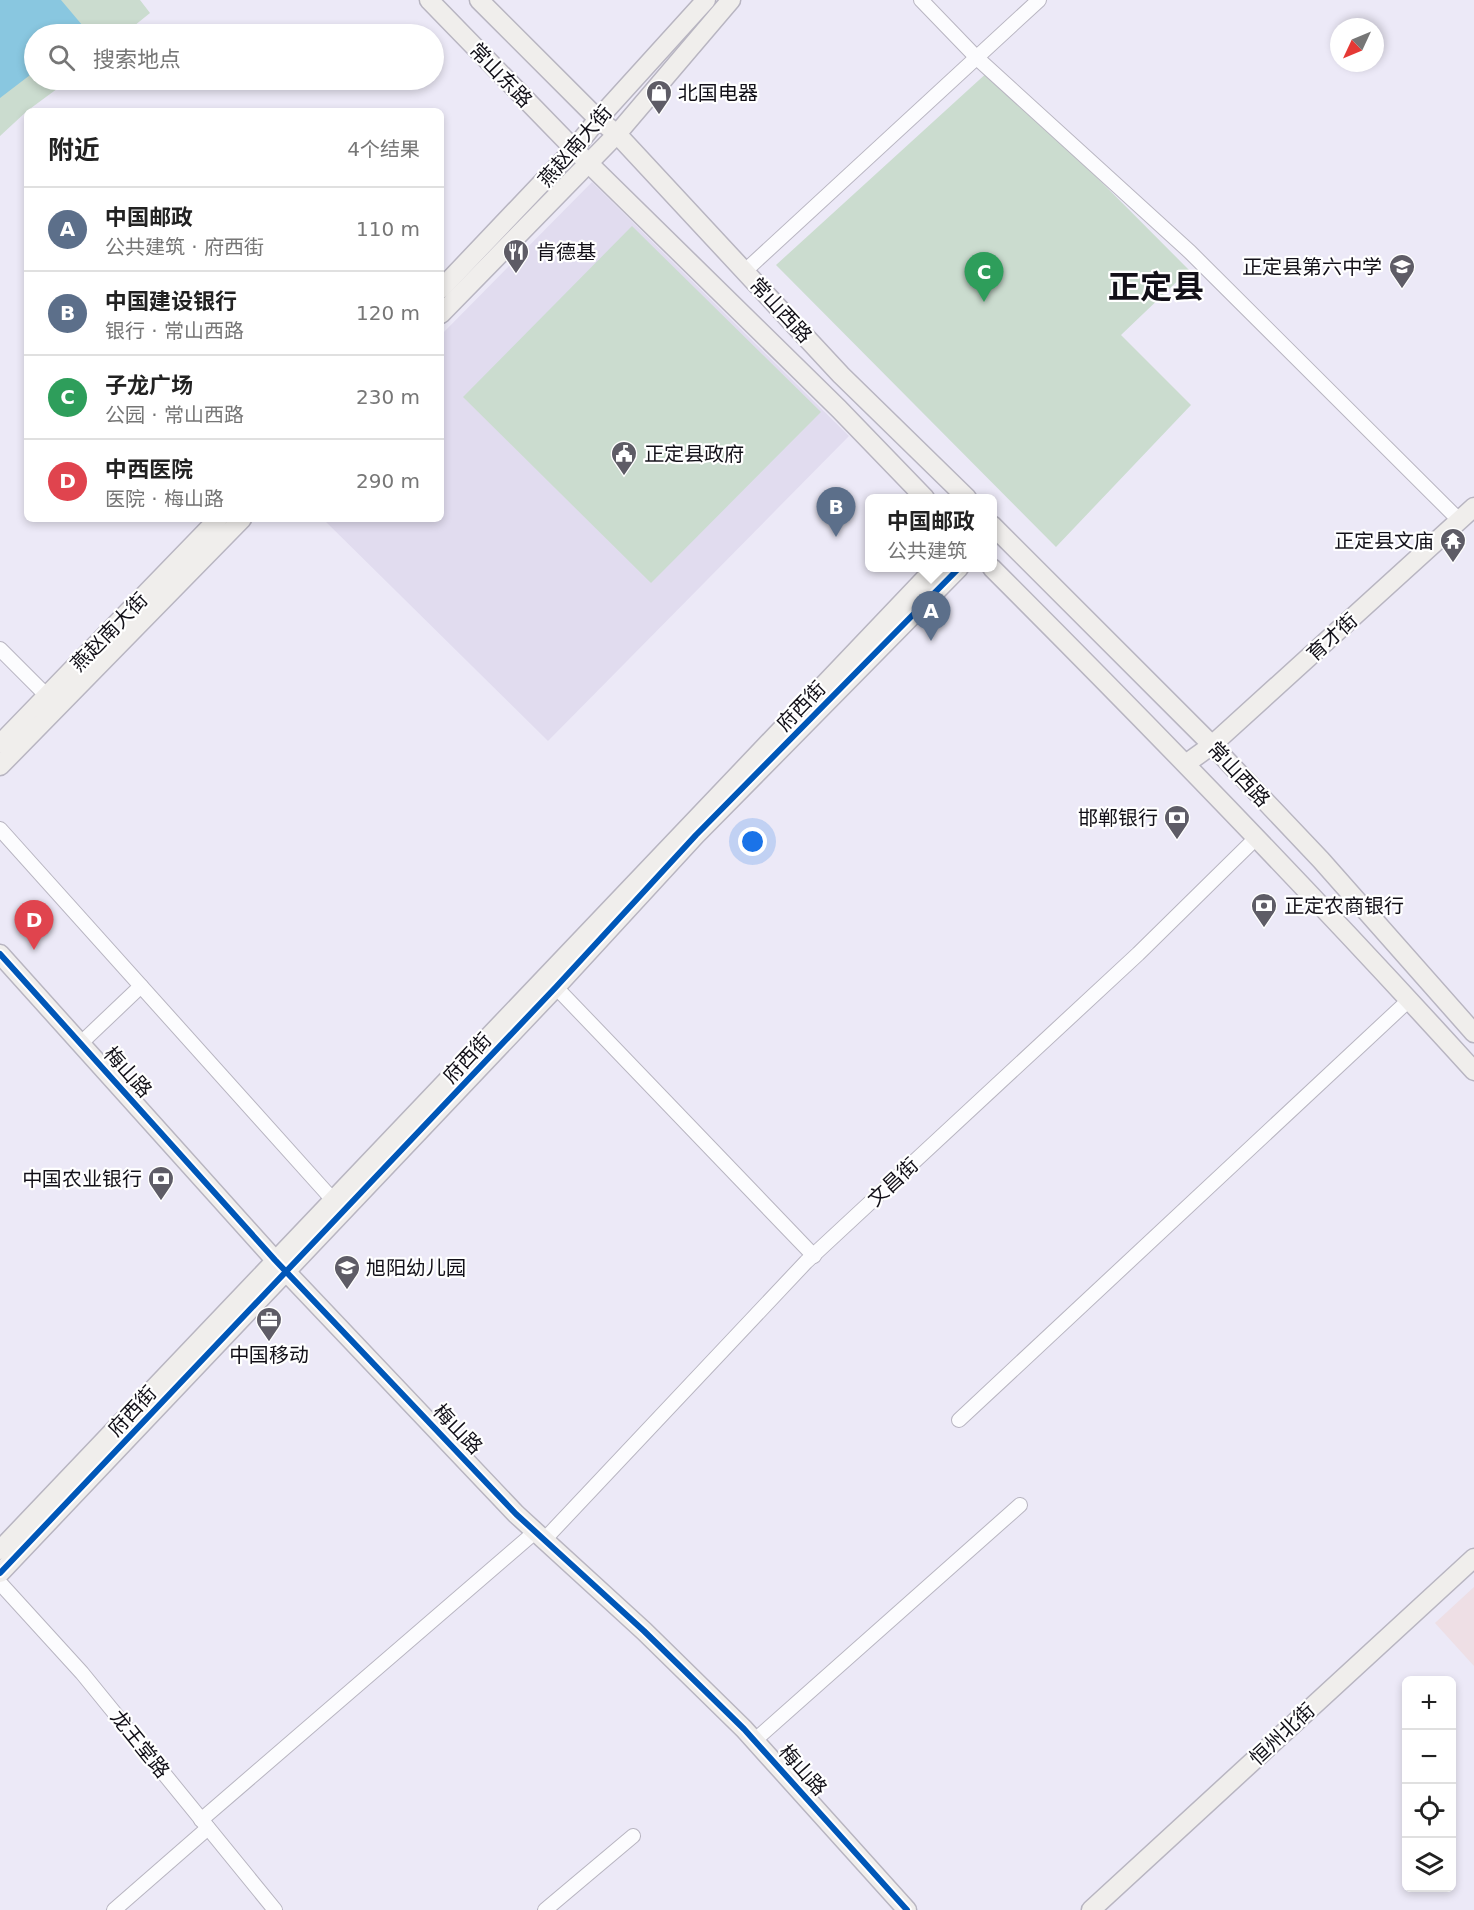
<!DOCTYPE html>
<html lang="zh">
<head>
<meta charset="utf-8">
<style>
	body { margin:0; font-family:"DejaVu Sans","Noto Sans SC",sans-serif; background:#f2f2f2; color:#222 }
	.controls { position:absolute; right:18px; bottom:18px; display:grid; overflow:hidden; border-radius:9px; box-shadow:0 3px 9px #0003 }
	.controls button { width:54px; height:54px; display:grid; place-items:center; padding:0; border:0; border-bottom:2px solid #e0e0e0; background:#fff; color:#222; font:30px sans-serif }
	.compass { position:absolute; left:1330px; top:18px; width:54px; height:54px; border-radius:50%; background:#fff; box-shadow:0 3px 9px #0003; rotate:226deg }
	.you { position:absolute; left:753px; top:842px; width:21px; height:21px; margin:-15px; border:4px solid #fff; border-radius:50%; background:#1a73e8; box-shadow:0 0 0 9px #1a73e833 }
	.badge { display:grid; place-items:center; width:39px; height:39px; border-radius:50%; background:#5e5c66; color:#fff; font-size:20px; font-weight:700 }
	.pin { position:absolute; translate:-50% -50px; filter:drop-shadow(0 2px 3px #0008) }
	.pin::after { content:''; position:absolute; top:32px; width:21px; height:18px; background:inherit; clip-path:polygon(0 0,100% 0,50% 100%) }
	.popup { position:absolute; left:865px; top:494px; width:132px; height:78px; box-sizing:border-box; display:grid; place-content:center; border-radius:9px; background:#fff; filter:drop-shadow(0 2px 4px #0005); font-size:20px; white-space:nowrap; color:#767676 }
	.popup b { font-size:22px; color:#222 }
	.popup::after { content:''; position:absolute; left:50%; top:100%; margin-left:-12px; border:12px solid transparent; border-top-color:#fff }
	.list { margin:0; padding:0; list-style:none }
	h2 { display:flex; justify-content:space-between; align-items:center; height:78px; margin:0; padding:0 24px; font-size:26px }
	h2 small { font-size:20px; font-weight:400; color:#767676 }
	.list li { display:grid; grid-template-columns:39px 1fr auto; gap:18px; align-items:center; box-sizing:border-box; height:84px; padding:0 24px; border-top:2px solid #e0e0e0 }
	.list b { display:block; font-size:22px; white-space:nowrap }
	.list p { margin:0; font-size:20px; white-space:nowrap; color:#767676 }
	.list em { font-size:20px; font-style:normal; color:#767676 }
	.icon { flex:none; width:33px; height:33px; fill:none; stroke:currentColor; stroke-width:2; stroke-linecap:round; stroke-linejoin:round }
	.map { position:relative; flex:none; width:1474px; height:1910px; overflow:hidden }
	.search { position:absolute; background:#fff; box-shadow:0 3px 9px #0003; left:24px; top:24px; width:420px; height:66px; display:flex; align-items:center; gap:15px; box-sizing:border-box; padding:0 21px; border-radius:33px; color:#767676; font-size:22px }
	.panel { position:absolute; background:#fff; box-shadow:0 3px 9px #0003; left:24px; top:108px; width:420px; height:414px; border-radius:9px }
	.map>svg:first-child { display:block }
	.commercial { fill:#e1dcef }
	.medical { fill:#eedfe5 }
	.green { fill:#cbdccf }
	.water { fill:#89c7e0 }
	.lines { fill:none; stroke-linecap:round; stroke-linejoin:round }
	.street-casing { stroke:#b8b5c1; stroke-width:16 }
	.secondary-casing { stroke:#b8b5c1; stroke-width:21 }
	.street { stroke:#fcfcfe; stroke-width:14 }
	.secondary { stroke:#f0eeec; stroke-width:18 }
	.cycleway-casing { stroke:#fff; stroke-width:10 }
	.cycleway { stroke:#0057b8; stroke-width:6 }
	.labels { text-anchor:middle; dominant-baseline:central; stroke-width:4.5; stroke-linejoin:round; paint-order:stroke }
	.street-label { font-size:20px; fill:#121018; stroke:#fff }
	.poi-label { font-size:20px; fill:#121018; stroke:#fff; text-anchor:start }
	.town-label { font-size:32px; font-weight:bold; fill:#121018; stroke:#fff }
</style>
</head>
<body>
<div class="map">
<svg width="1474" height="1910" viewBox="0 0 1474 1910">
	<rect width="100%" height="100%" fill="#ece9f7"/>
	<polygon class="commercial" points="592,182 849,436 548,741 323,519 441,519 441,335"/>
	<polygon class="medical" points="1474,1587 1474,1666 1435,1623"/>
	<g class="green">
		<polygon points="0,0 140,0 150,13 124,34 34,34 34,80 69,80 27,111 0,136"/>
		<polygon points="990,70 1189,270 1121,335 1191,405 1056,547 776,265"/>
		<polygon points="632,226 821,412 651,583 463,397"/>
	</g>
	<polygon class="water" points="0,0 61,0 88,32 84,34 34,34 34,72 0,98"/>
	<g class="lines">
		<defs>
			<g id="street">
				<polyline points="921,0 977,58 1190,252 1460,521"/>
				<polyline points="745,271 1039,0"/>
				<polyline points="0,649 47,696"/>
				<polyline points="0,829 333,1200"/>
				<polyline points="549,980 814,1256"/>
				<polyline points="80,1044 141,986"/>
				<polyline points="959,1420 1409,1000"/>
				<polyline points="544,1540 806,1262 1138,954 1256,838"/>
				<polyline points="0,1583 82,1673 275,1910"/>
				<polyline points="754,1741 1020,1505"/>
				<polyline points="201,1820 535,1532"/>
				<polyline points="114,1910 208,1828"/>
				<polyline points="545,1910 633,1836"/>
			</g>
			<g id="secondary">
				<polyline points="429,0 574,149 839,409 925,498"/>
				<polyline points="479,0 598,119 617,134 841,375 967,498"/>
				<polyline points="441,289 574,149 598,119 706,0"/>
				<polyline points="441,314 617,134 731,0"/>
				<polyline points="992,525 1212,745 1321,860 1474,1033"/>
				<path d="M992,568c164,164 326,331 482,503"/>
				<polyline points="0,744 218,519"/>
				<polyline points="1187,763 1212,745 1474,507"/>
				<polyline points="0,766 242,519"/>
				<polyline points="0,954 275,1260 516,1514 644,1631 744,1729 907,1910"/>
				<polyline points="0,1550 935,568"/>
				<polyline points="0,1573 556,987 696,835 959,568"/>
				<polyline points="1091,1910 1474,1558"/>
			</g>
		</defs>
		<use href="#street" class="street-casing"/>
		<use href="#secondary" class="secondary-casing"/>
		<use href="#street" class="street"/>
		<use href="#secondary" class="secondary"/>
		<defs>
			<g id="cycleway">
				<polyline points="0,954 275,1260 516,1514 644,1631 744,1729 907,1910"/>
				<polyline points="0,1573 556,987 696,835 959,568"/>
			</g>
		</defs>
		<use href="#cycleway" class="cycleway-casing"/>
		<use href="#cycleway" class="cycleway"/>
	</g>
	<defs>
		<symbol id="shop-pin" viewBox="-11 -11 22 30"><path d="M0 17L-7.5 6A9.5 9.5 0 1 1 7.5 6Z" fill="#5e5c66" stroke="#fff"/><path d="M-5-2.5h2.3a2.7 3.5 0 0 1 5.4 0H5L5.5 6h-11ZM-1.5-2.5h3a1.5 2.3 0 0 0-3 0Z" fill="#fff"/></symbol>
		<symbol id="restaurant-pin" viewBox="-11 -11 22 30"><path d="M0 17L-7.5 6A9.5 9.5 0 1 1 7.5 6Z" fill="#5e5c66" stroke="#fff"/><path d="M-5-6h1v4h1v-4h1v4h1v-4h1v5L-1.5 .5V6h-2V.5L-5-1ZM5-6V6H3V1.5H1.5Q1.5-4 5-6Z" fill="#fff"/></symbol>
		<symbol id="school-pin" viewBox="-11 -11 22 30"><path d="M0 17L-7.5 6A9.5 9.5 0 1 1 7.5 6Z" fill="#5e5c66" stroke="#fff"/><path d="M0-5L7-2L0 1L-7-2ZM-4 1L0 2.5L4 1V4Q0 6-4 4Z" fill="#fff"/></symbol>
		<symbol id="civic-pin" viewBox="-11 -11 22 30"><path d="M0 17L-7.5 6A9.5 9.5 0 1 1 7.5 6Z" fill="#5e5c66" stroke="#fff"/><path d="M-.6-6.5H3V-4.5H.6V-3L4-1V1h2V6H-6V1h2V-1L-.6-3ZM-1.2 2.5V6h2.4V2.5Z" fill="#fff"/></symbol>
		<symbol id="temple-pin" viewBox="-11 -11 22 30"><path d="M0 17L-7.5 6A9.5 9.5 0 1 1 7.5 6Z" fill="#5e5c66" stroke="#fff"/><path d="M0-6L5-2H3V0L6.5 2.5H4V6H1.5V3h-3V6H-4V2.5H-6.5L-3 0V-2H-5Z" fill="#fff"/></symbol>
		<symbol id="bank-pin" viewBox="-11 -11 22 30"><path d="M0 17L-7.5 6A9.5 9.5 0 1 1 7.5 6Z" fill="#5e5c66" stroke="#fff"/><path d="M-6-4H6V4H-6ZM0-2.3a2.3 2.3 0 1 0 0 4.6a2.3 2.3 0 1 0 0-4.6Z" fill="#fff"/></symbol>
		<symbol id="office-pin" viewBox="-11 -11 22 30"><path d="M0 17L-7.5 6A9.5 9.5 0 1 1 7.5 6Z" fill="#5e5c66" stroke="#fff"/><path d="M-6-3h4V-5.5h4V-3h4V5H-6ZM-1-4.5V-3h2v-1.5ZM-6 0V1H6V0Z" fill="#fff"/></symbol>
	</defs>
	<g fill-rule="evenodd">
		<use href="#shop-pin" x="644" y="78" width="30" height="40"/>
		<use href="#restaurant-pin" x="501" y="237" width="30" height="40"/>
		<use href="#school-pin" x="1387" y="252" width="30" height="40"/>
		<use href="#civic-pin" x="609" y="439" width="30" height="40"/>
		<use href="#temple-pin" x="1438" y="526" width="30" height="40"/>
		<use href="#bank-pin" x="1162" y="803" width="30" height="40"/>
		<use href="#bank-pin" x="1249" y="891" width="30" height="40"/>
		<use href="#bank-pin" x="146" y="1164" width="30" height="40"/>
		<use href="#school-pin" x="332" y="1253" width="30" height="40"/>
		<use href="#office-pin" x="254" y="1305" width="30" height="40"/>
	</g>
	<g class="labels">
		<g class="street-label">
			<text transform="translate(501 75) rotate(46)">常山东路</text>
			<text transform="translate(575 146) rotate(-49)">燕赵南大街</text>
			<text transform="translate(781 310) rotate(47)">常山西路</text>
			<text transform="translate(109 632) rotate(-46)">燕赵南大街</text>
			<text transform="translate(1332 637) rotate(-42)">育才街</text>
			<text transform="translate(801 706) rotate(-46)">府西街</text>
			<text transform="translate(1239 774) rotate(47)">常山西路</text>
			<text transform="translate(467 1058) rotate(-47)">府西街</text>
			<text transform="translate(128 1072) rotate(48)">梅山路</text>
			<text transform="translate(893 1182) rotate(-43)">文昌街</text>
			<text transform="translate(132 1411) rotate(-47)">府西街</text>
			<text transform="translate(458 1429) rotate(46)">梅山路</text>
			<text transform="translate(1282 1734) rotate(-43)">恒州北街</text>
			<text transform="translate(140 1744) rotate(51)">龙王堂路</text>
			<text transform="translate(803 1770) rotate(48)">梅山路</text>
		</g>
		<g class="poi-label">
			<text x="678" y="93">北国电器</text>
			<text x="536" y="252">肯德基</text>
			<text x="1382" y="267" text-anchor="end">正定县第六中学</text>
			<text x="644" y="454">正定县政府</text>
			<text x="1434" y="541" text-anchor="end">正定县文庙</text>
			<text x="1158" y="818" text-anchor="end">邯郸银行</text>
			<text x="1284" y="906">正定农商银行</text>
			<text x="142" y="1179" text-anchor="end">中国农业银行</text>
			<text x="366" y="1268">旭阳幼儿园</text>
			<text x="269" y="1355" text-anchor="middle">中国移动</text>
		</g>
		<g class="town-label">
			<text x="1156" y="287">正定县</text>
		</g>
	</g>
</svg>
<div class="controls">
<button>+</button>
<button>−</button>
<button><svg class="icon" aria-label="locate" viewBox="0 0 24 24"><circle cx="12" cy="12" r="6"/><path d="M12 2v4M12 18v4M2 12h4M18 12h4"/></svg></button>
<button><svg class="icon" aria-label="layers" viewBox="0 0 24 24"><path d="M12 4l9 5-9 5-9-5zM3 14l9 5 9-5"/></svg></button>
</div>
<svg class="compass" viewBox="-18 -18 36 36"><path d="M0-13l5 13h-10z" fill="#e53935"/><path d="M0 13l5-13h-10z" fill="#767676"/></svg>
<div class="you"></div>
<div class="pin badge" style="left:931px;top:641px;background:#5c6f8a">A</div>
<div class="popup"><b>中国邮政</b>公共建筑</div>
<div class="pin badge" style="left:836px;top:537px;background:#5c6f8a">B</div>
<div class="pin badge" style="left:984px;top:302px;background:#2e9e5b">C</div>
<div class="pin badge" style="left:34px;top:950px;background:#e0444e">D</div>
<div class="search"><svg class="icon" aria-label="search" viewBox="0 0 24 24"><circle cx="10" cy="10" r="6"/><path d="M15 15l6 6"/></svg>搜索地点</div>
<section class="panel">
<h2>附近<small>4个结果</small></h2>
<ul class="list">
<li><span class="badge" style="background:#5c6f8a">A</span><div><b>中国邮政</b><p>公共建筑 · 府西街</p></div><em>110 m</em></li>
<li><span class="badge" style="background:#5c6f8a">B</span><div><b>中国建设银行</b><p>银行 · 常山西路</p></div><em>120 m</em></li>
<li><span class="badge" style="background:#2e9e5b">C</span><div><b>子龙广场</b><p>公园 · 常山西路</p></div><em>230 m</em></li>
<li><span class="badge" style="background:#e0444e">D</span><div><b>中西医院</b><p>医院 · 梅山路</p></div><em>290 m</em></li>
</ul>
</section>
</div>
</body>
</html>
